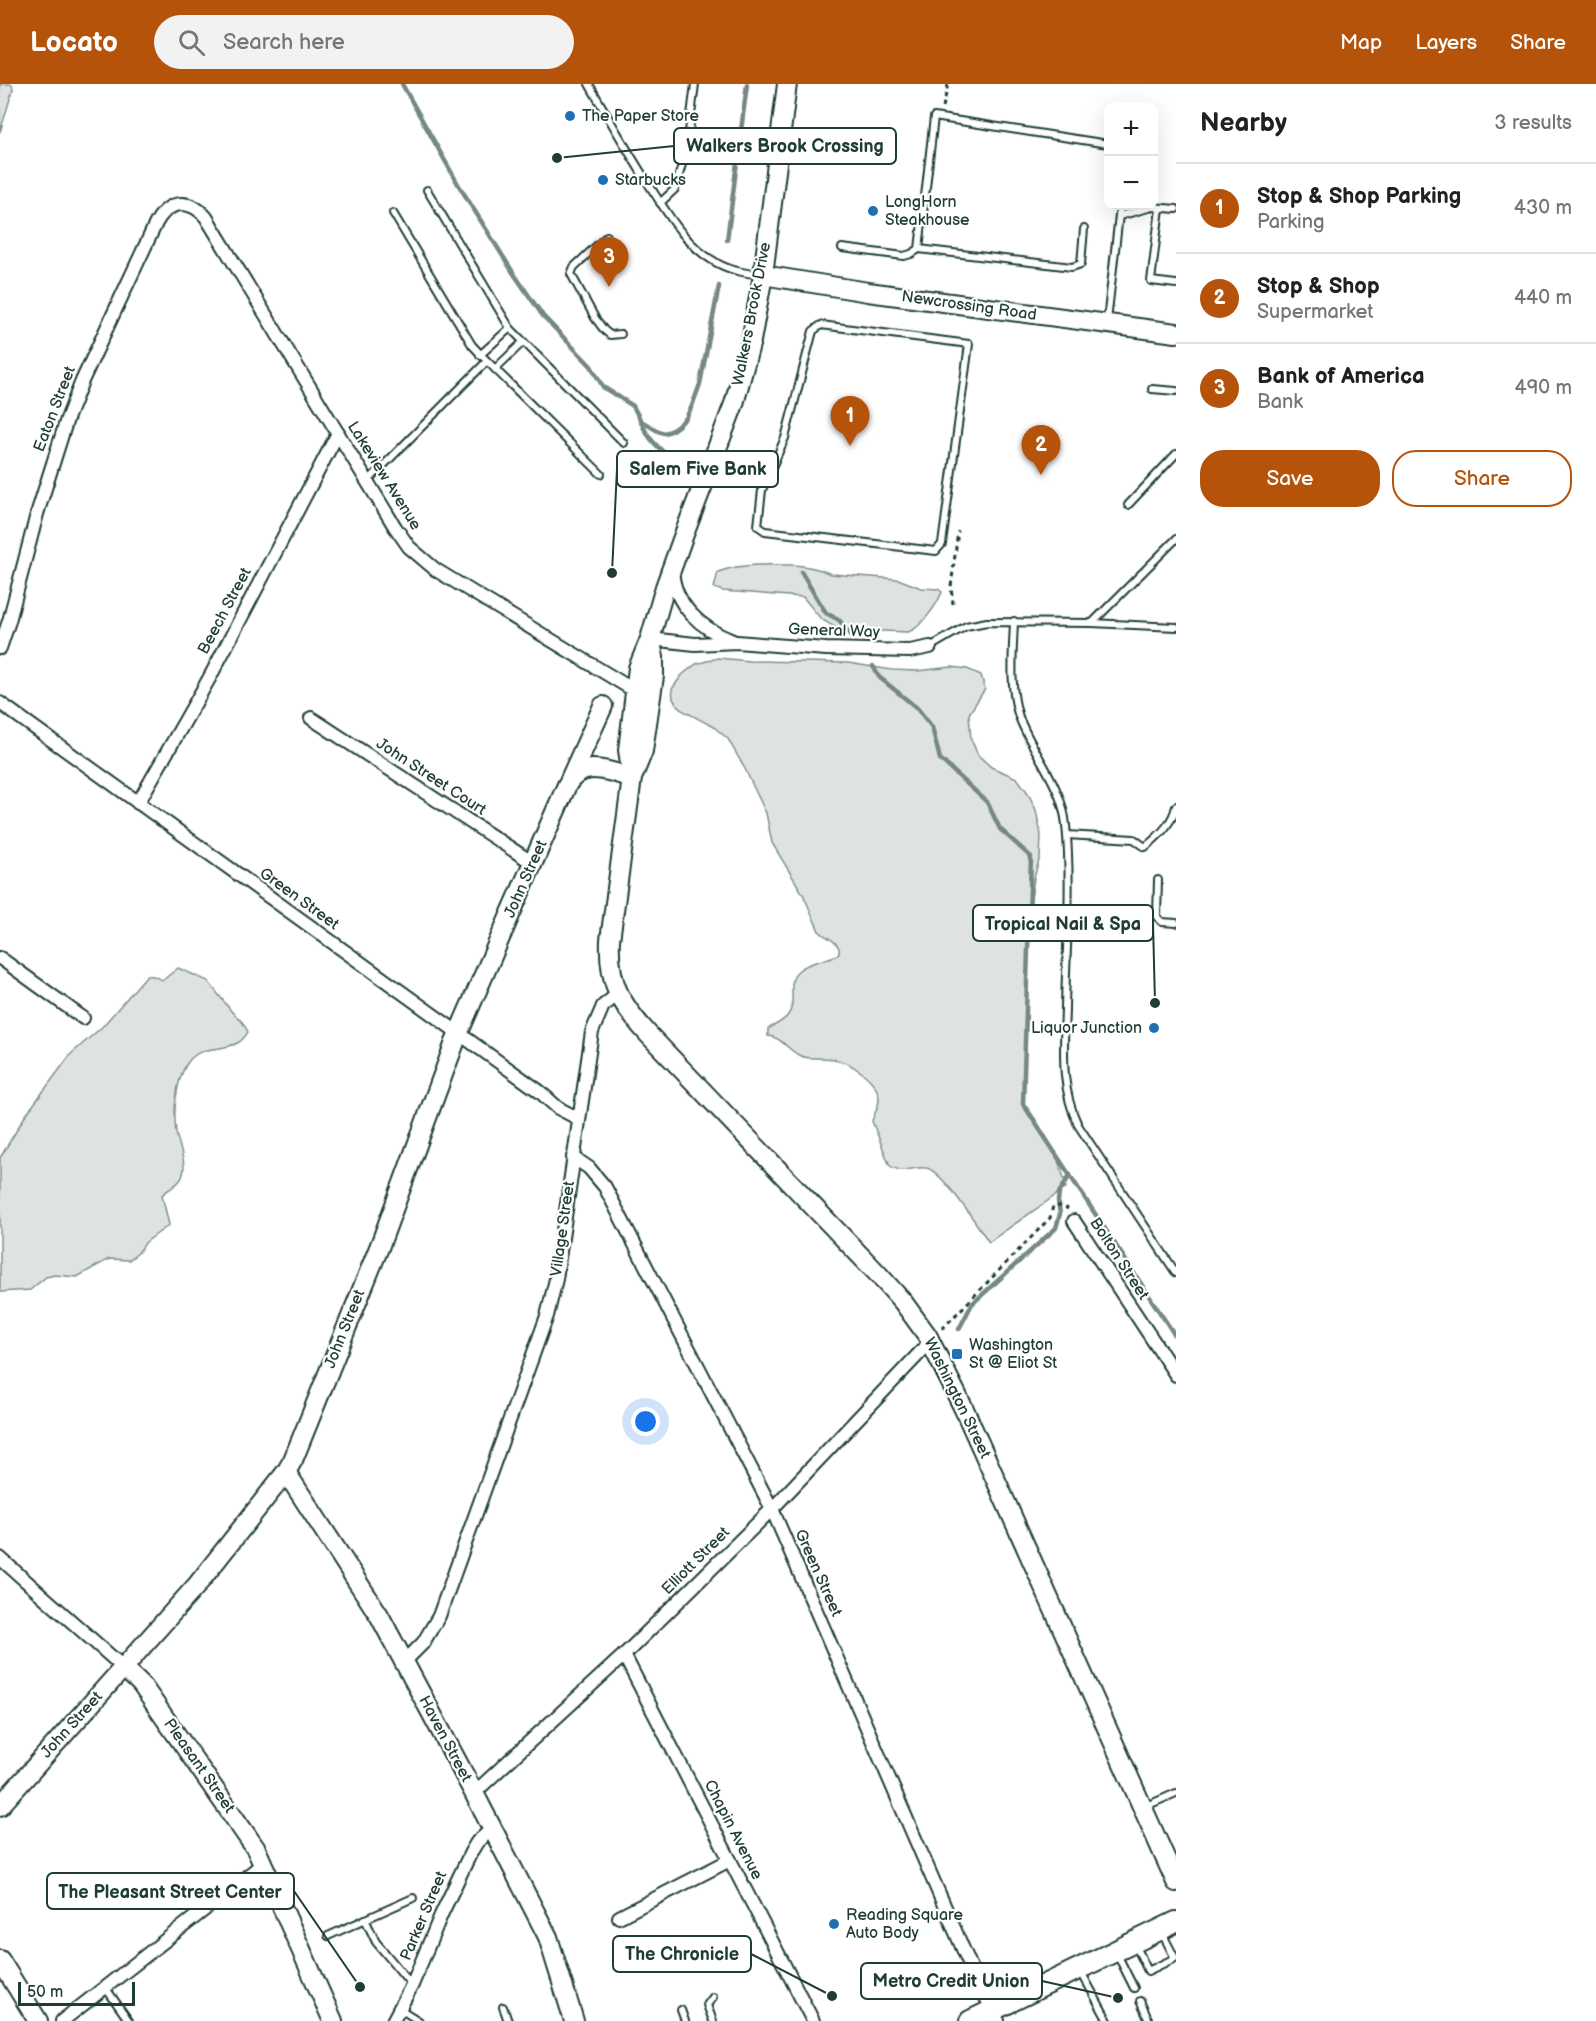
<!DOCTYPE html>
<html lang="en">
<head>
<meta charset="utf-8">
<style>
	body { margin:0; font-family:"Balsamiq Sans",sans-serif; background:#f2f2f2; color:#202124 }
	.controls { position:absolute; right:18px; top:18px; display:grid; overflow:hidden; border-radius:12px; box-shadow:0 6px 24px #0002 }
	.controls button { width:54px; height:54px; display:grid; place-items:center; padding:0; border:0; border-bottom:2px solid #e0e0e0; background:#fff; color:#202124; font:30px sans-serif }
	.scale { position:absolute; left:18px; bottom:15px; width:117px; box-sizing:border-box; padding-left:6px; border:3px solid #1f3d34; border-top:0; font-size:16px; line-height:21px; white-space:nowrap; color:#1f3d34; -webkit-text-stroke:4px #fff; paint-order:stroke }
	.you { position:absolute; left:646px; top:1338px; width:21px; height:21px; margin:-15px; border:4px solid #fff; border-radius:50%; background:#1a73e8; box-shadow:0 0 0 9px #1a73e833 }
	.badge { display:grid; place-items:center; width:39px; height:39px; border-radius:50%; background:#b45309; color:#fff; font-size:20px; font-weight:700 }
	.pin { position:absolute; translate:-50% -50px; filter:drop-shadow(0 2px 3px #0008) }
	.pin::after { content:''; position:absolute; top:32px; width:21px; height:18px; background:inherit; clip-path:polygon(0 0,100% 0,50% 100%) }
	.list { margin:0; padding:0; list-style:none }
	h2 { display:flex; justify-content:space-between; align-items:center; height:78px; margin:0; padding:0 24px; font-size:26px }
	h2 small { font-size:20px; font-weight:400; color:#757577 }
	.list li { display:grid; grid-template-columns:39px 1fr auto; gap:18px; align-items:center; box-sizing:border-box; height:90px; padding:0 24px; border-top:2px solid #e0e0e0 }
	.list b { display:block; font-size:22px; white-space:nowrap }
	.list p { margin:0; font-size:20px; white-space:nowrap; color:#757577 }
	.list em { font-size:20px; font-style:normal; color:#757577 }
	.actions { display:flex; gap:12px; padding:18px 24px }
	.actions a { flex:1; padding:14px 0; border:2px solid #b45309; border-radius:24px; text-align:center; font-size:21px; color:#b45309 }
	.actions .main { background:#b45309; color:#fff }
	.icon { flex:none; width:33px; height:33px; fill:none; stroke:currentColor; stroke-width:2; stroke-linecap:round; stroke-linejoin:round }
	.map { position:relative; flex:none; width:1176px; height:1937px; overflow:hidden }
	header { display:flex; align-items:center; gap:36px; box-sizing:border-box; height:84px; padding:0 30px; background:#b45309; color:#fff }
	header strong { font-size:28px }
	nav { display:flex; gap:33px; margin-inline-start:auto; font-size:21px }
	.search { width:420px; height:54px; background:#f2f2f2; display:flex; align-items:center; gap:15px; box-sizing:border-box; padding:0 21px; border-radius:33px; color:#757577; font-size:22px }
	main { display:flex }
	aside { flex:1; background:#fff }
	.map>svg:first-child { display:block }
	.green { fill:#dee3e2; stroke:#7e908b; stroke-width:1.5 }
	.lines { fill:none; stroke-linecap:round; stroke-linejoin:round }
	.stream { stroke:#758883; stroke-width:4.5 }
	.lane-casing { stroke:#1f3d34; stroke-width:10 }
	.street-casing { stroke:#1f3d34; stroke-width:16 }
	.secondary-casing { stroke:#1f3d34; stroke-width:22 }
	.primary-casing { stroke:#1f3d34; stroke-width:24 }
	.path { stroke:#1f3d34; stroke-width:3; stroke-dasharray:4.5 4.5; stroke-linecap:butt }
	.lane { stroke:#fff; stroke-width:6 }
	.street { stroke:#fff; stroke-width:12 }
	.secondary { stroke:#fff; stroke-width:18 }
	.primary { stroke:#fff; stroke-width:20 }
	.poi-dot { fill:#1f6fb2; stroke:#fff; stroke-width:2 }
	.labels { text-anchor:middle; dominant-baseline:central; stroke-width:4.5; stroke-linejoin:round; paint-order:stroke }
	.poi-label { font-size:16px; fill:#1f3d34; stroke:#fff; text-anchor:start }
	.street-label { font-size:16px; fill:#1f3d34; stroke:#fff }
	.leader { fill:none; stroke:#1f3d34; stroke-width:2 }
	.callout-dot { fill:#1f3d34; stroke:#fff; stroke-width:2 }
	.callout { fill:#fff; stroke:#1f3d34; stroke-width:2 }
	.callout-label { font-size:18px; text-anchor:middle; font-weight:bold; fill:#1f3d34 }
</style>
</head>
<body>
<header>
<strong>Locato</strong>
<div class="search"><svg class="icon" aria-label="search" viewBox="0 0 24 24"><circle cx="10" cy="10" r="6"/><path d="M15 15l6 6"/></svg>Search here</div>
<nav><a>Map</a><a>Layers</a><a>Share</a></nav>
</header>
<main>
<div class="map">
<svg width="1176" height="1937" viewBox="0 0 1176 1937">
	<rect width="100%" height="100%" fill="#fff"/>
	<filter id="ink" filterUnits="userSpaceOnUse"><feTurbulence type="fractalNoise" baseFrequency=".0167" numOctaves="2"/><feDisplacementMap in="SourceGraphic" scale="12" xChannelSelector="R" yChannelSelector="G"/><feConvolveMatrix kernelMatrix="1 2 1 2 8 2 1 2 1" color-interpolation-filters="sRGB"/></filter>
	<g filter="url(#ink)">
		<g class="green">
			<polygon points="0,0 12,0 13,5 0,48"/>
			<path d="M794,481c12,1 27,4 37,9l67,5 23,9 17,1 4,3c-5,13 -21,36 -34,40l-49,-2 -13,2 -8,-3 -17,-10 -18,-22 -80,-6 -9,-3 4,-16c24,-9 50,-7 76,-7z"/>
			<path d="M718,574l32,3 98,2 44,7 25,1 35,-4 15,2 14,6 4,14 -16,25 2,25 7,16 13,12 26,11 11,15 8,17 5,25 -1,22 -6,21 -4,29 -7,195c18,23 39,58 43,86l-77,54c-11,-15 -47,-72 -63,-74 -14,-2 -23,7 -36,-2l-18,-45c2,-7 7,-14 7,-22 -1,-20 -30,-38 -47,-40 -9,-2 -20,0 -28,-2 -14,-3 -21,-20 -36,-21v-7c7,-4 16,-8 20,-14 10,-13 -3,-34 11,-45 10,-9 28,-9 40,-16v-6c-6,-11 -12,-9 -20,-17l-16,-37 -31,-51 -6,-30 -21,-44 -17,-30 -14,-12 -34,-18 -7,-10 -1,-10 10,-14 14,-11z"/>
			<path d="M178,884l30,13 24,31 11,11 5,9c-2,3 -5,8 -9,10 -18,11 -40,1 -53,23 -10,17 -13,47 -10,67 2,13 12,32 6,45 -3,8 -14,12 -20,18l7,30 -23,17 -8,11 -9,7 -20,-1 -32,18 -22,-2 -9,2 -16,13 -30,2v-134l25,-42 46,-62 31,-27 45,-52 6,1 10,4z"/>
		</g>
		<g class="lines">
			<g class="stream">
				<polyline points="402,0 458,100 514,190 543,232 591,282 603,303 633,322 641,337 658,347 664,349 671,347 679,341 686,334 692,322 700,300 719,202"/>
				<polyline points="727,156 747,0"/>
				<path d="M641,337c7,21 26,34 42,48"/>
				<polyline points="801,488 826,529 839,536 851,551"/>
				<polyline points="873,582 879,593 917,624 932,643 940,675 987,718 1000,745 1031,773 1023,1020 1176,1253"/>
				<polyline points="959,1245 972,1220 1056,1144 1060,1130 1058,1117 1059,1109 1070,1091"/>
			</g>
			<defs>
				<g id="lane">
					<path d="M589,0c20,35 40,70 62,104 18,28 36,59 66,75 14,8 29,10 45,12"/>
					<polyline points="427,106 510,244 624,359"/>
					<polyline points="660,119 675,105 687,63 695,0"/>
					<polyline points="1160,124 1151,197 1176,200"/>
					<polyline points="393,129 472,261 487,277"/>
					<polyline points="1119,132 1152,123 1176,125"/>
					<polyline points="607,152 574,183 571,190 595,234 604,246 610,251 621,250"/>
					<polyline points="842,164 904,172 911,170 919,165 934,33 1108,60"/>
					<polyline points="919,165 1072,183 1081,180 1084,145"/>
					<polyline points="1107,237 1120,122"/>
					<polygon points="821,241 969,260 942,460 936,467 765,447 758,442 762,406 785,354 813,247"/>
					<polyline points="480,271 510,244"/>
					<polyline points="495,285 523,258"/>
					<polyline points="1152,305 1176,307"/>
					<polyline points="367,398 487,277 601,390"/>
					<polyline points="1128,421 1176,370"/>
					<path d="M1014,537c-1,31 -5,66 5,96 14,37 43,67 47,108 6,59 0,123 -1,183 -1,40 -5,79 13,117l98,148"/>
					<polyline points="1092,539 1176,455"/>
					<polyline points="930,563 966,542 987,538 1092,539 1176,543"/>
					<path d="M1067,751l67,4 11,8c13,-10 28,-24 31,-41"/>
					<polyline points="1158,796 1157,833 1162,838 1176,839"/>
					<polyline points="1144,1723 1176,1709"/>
					<polyline points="365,1835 376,1858 411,1900"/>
					<polyline points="328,1852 413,1814"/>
					<polyline points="1136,1862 1148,1887 1175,1874 1162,1849"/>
					<polyline points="1117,1870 1134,1904"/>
					<polyline points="1080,1886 1108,1937"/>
					<polyline points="105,1903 129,1937"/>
					<polyline points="713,1913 707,1921 713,1937"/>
					<polyline points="1140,1917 1149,1937"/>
					<polyline points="503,1923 508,1937"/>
					<polyline points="400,1925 419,1937"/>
					<polyline points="681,1926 685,1937"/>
				</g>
				<g id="street">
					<path d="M672,486c2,35 29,59 61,71"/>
					<polyline points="650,555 695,560 737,558 826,565 910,567 930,563"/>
					<path d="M0,564l9,-27 28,-107 30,-95 15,-38 74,-158c12,-22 32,-26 50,-6l189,310 14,20 27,23 199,121"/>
					<polyline points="0,619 539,1007 558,1024 579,1035"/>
					<polyline points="311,634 533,779"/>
					<polyline points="138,719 210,593 338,349"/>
					<polyline points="0,874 83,934"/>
					<polyline points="573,1073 589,1084 605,1103 772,1425 973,1888 998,1937"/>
					<polyline points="1074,1137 1176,1291"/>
					<polyline points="0,1474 124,1584"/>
					<polyline points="624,1571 813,1937"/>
					<polyline points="404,1578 423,1559 439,1532 547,1232 556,1195 592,948 603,922 618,910"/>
					<polyline points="474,1709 624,1571 772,1425 931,1257"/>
					<polyline points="619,1833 730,1776"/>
					<polyline points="62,1937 264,1779"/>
					<polyline points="393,1937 412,1901 441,1831 471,1768 477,1758 492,1745"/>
				</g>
				<g id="secondary">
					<polyline points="763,191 868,208 1176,249"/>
					<path d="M650,555l4,18v19l-11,75 -11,27 -22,162c-2,43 10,63 38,94l230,240 25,28 24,33 37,74 212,473"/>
					<polyline points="632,692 628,666 638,584 650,555 665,503 683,453 734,320 751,257 763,191 787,0"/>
					<polyline points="570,695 603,622"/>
					<polyline points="286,1388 379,1531 474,1709 548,1853 574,1937"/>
					<polyline points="124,1584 141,1600 256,1765 333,1937"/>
					<path d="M0,1722l197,-221 89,-113 7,-12 87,-215 78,-211 109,-249c15,-26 42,-14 65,-7"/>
					<polyline points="0,1876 38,1937"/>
				</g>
				<polyline id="primary" points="970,1937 1176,1838"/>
			</defs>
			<use href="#lane" class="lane-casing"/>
			<use href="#street" class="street-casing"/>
			<use href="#secondary" class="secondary-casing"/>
			<use href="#primary" class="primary-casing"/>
			<g class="path">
				<polyline points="943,23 948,0"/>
				<polyline points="953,520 951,503 958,447"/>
				<polyline points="942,1245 1050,1134 1053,1122 1063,1122 1068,1125"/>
			</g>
			<use href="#lane" class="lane"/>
			<use href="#street" class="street"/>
			<use href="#secondary" class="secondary"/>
			<use href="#primary" class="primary"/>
		</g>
	</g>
	<g class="poi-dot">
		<circle cx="570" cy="32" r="6"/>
		<circle cx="603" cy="96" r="6"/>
		<circle cx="873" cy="127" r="6"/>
		<circle cx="1154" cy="944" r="6"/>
		<rect x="951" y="1264" width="12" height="12" rx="3"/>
		<circle cx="834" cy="1840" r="6"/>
	</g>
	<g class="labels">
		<g class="poi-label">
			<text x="582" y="32">The Paper Store</text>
			<text x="615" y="96">Starbucks</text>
			<text x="885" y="118">LongHorn<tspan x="885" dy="18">Steakhouse</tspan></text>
			<text x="1142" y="944" text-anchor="end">Liquor Junction</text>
			<text x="969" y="1261">Washington<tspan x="969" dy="18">St @ Eliot St</tspan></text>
			<text x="846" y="1831">Reading Square<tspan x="846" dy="18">Auto Body</tspan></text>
		</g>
		<g class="street-label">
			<text transform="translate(969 222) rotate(8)">Newcrossing Road</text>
			<text transform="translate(752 230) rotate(-79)">Walkers Brook Drive</text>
			<text transform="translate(55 325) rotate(-69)">Eaton Street</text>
			<text transform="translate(384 392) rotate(58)">Lakeview Avenue</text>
			<text transform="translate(225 527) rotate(-62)">Beech Street</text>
			<text transform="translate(834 547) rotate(2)">General Way</text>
			<text transform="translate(431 693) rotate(33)">John Street Court</text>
			<text transform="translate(526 795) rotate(-66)">John Street</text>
			<text transform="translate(299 815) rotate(36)">Green Street</text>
			<text transform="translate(563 1145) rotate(-82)">Village Street</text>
			<text transform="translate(1119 1175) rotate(57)">Bolton Street</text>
			<text transform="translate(345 1245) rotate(-68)">John Street</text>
			<text transform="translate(957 1314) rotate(64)">Washington Street</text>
			<text transform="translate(696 1477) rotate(-45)">Elliott Street</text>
			<text transform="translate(818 1489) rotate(66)">Green Street</text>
			<text transform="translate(72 1641) rotate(-48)">John Street</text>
			<text transform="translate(445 1655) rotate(62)">Haven Street</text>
			<text transform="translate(199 1682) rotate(55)">Pleasant Street</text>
			<text transform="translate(733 1746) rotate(63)">Chapin Avenue</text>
			<text transform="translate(424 1832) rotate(-67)">Parker Street</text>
		</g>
	</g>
	<path class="leader" d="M557 74L674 62M612 489L617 385M1155 919L1153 839M360 1903L294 1807M832 1912L751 1870M1118 1914L1042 1897"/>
	<g class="callout-dot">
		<circle cx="557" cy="74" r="6"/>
		<circle cx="612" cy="489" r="6"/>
		<circle cx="1155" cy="919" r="6"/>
		<circle cx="360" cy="1903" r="6"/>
		<circle cx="832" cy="1912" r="6"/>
		<circle cx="1118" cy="1914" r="6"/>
	</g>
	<g class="callout">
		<rect x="674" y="44" width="222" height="36" rx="6"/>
		<rect x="617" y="367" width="161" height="36" rx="6"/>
		<rect x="973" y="821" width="180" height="36" rx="6"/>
		<rect x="47" y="1789" width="247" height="36" rx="6"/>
		<rect x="613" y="1852" width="138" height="36" rx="6"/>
		<rect x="861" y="1879" width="181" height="36" rx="6"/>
	</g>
	<g class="callout-label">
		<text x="785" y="68">Walkers Brook Crossing</text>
		<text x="698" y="391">Salem Five Bank</text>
		<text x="1063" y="846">Tropical Nail &amp; Spa</text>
		<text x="170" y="1814">The Pleasant Street Center</text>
		<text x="682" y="1876">The Chronicle</text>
		<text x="951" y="1903">Metro Credit Union</text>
	</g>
</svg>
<div class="controls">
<button>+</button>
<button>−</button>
</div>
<div class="scale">50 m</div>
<div class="you"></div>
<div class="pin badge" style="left:850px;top:362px">1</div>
<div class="pin badge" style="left:1041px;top:391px">2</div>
<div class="pin badge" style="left:609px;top:203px">3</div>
</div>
<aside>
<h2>Nearby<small>3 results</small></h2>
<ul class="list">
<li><span class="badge">1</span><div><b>Stop &amp; Shop Parking</b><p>Parking</p></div><em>430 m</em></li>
<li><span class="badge">2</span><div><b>Stop &amp; Shop</b><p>Supermarket</p></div><em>440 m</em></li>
<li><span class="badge">3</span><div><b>Bank of America</b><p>Bank</p></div><em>490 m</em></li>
</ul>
<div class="actions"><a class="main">Save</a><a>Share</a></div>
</aside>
</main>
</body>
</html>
